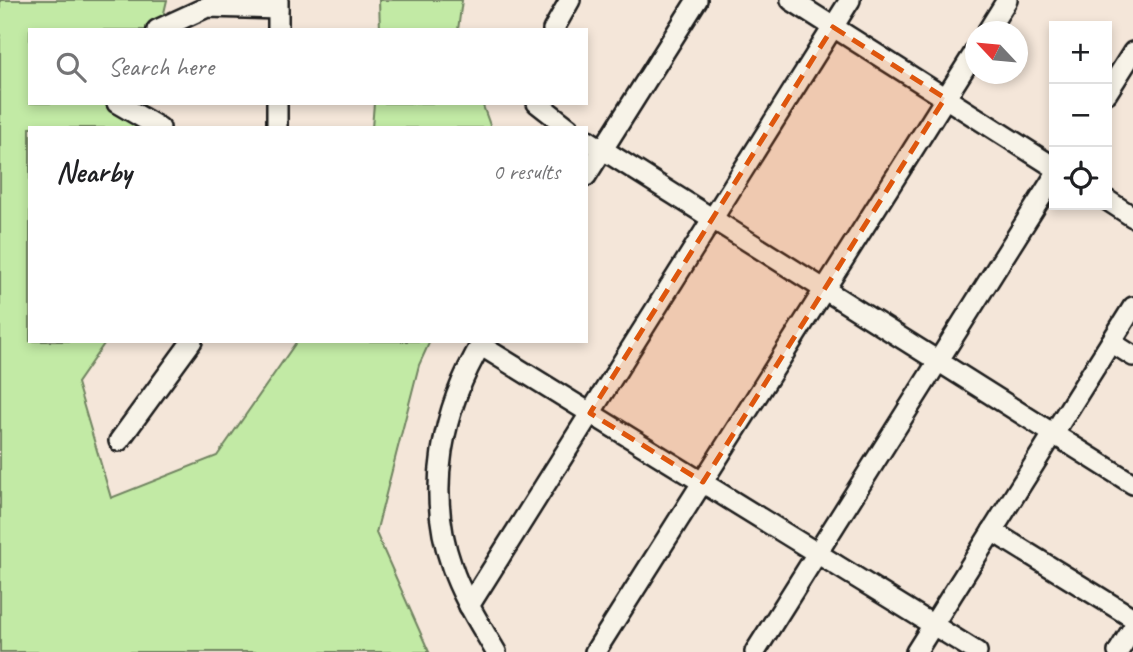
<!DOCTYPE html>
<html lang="en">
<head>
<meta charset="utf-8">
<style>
	body { margin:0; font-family:Caveat,sans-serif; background:#f6f6f6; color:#202124 }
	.controls { position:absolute; right:21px; top:21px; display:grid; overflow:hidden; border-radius:0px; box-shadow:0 4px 10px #0003 }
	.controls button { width:63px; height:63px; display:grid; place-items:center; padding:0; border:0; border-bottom:2px solid #e0e0e0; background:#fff; color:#202124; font:35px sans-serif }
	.compass { position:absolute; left:965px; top:21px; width:63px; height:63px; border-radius:50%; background:#fff; box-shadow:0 4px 10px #0003; rotate:296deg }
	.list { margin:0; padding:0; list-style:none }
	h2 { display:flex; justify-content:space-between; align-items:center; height:91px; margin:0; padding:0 28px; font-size:30px }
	h2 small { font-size:23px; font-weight:400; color:#757577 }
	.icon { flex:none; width:38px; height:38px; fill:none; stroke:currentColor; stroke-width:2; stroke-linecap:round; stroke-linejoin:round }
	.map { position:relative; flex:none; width:1133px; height:652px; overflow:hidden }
	.search { position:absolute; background:#fff; box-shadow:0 4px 10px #0003; left:28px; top:28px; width:560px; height:77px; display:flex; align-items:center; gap:18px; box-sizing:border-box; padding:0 24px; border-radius:0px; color:#757577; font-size:26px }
	.panel { position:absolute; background:#fff; box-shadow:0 4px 10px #0003; left:28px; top:126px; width:560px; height:217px; border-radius:0px }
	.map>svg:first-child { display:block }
	.green { fill:#c2eaa5; stroke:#6f8360; stroke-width:2 }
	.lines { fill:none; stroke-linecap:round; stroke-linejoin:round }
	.minor-casing { stroke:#1c1c1c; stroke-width:24 }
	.minor { stroke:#f7f3e8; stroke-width:19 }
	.marked { fill:#de560d; fill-opacity:0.2; stroke:#de560d; stroke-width:5; stroke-dasharray:14 9; stroke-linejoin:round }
</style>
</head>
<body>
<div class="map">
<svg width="1133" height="652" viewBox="0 0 1133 652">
	<rect width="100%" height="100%" fill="#f4e6d9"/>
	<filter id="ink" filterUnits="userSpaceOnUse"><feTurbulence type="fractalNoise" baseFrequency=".0143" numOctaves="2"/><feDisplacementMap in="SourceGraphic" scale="14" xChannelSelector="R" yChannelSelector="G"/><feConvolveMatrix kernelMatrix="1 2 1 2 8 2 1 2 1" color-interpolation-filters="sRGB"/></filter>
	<g filter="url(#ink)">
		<g class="green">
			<polygon points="0,0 167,0 160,30 30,30 30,103 145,103 140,128 30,128 30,341 106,341 77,383 111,498 217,456 297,341 430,341 419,365 376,533 429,652 0,652"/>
			<polygon points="379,0 462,0 458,30 380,30"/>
			<polygon points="374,103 482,103 491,128 372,128"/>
		</g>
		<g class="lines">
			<defs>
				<g id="minor">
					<polyline points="791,0 1054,167"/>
					<polyline points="157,30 207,7 278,9"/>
					<polyline points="278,30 278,0"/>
					<polyline points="553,30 570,0"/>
					<polyline points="987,32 1007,0"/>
					<polyline points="1107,93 1133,52"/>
					<polyline points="117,103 160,128"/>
					<polyline points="537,103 569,128"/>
					<polyline points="277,128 277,103"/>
					<polyline points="586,139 1133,484"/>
					<polyline points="586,176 697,0"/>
					<polyline points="1107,200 1133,217"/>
					<path d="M483,341c-41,68 -58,150 -31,226 10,30 28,57 44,85"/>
					<polyline points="1111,342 1133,356"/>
					<polyline points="480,345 977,652"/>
					<polyline points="119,441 192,341"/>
					<polyline points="992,531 1133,618"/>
					<polyline points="469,606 850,0"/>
					<polyline points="595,652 976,50"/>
					<polyline points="755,652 1054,177"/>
					<polyline points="916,652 1133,307"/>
					<polyline points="1118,652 1133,628"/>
				</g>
			</defs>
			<use href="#minor" class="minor-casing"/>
			<use href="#minor" class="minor"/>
		</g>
	</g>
	<path class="marked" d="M833,27l112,71 -242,384 -113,-69z"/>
</svg>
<div class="controls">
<button>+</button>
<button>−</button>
<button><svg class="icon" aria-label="locate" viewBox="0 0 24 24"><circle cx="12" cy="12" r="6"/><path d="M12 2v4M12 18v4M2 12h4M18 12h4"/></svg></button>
</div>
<svg class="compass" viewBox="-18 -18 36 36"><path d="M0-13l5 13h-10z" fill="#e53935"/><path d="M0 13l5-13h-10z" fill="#757577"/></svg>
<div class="search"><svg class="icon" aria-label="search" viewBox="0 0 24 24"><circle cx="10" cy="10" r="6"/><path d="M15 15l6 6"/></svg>Search here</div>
<section class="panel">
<h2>Nearby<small>0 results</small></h2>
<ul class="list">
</ul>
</section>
</div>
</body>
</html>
